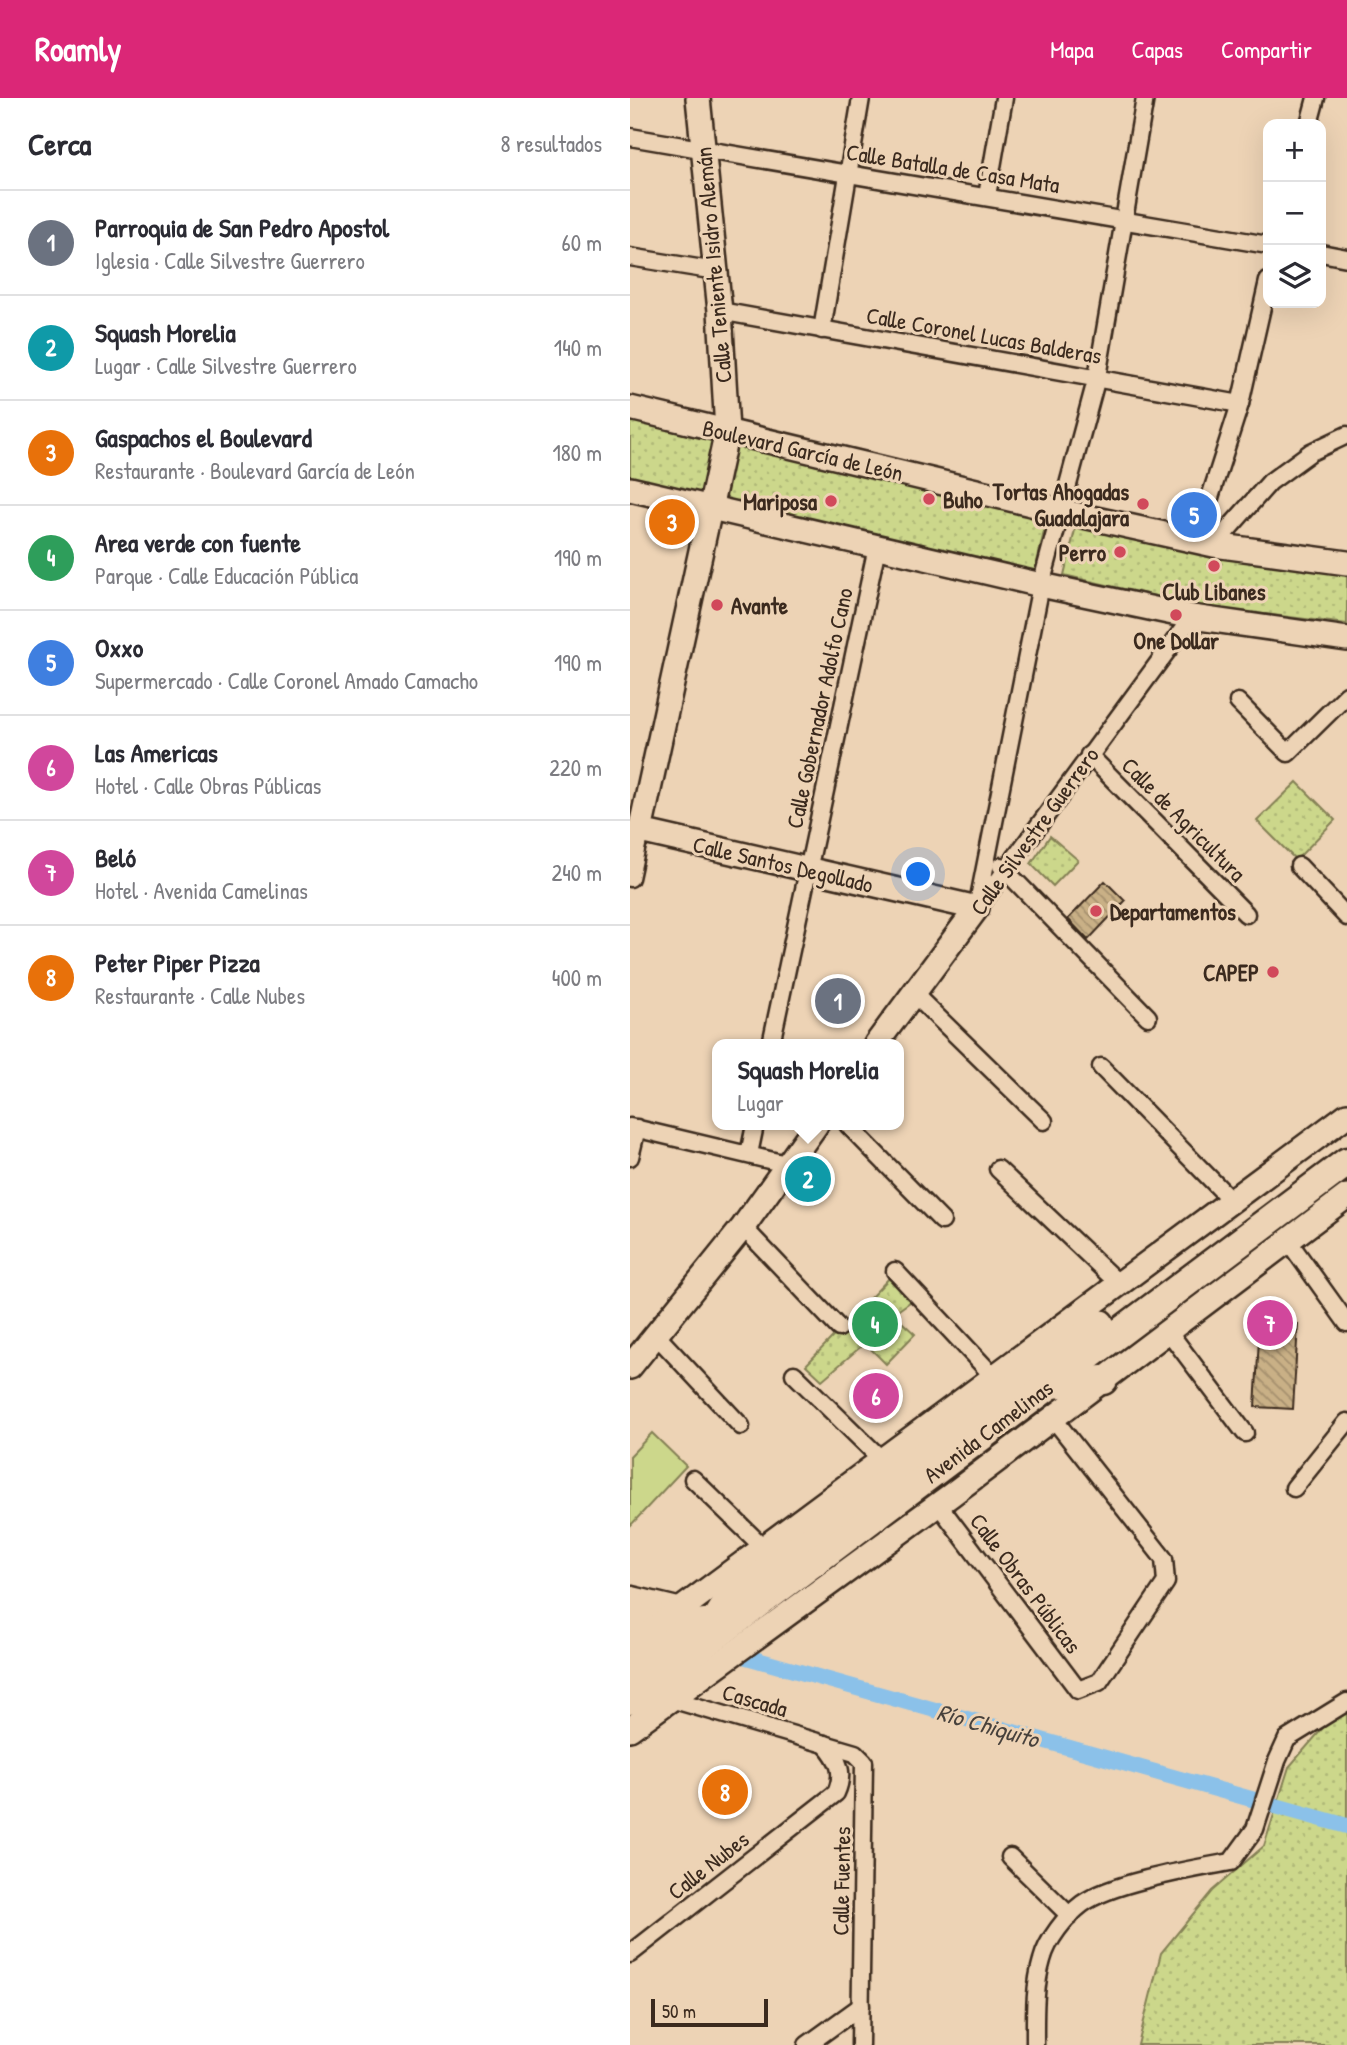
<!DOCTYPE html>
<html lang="es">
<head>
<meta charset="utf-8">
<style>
	body { margin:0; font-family:"Patrick Hand",sans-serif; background:#f2f2f3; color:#2b2b33 }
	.controls { position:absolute; right:21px; top:21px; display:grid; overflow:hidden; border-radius:14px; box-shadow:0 7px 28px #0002 }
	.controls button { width:63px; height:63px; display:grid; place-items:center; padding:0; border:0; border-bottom:2px solid #e1e1e2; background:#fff; color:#2b2b33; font:35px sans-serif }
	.scale { position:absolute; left:21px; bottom:18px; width:117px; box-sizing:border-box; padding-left:7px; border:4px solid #3b2a1e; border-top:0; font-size:19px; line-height:24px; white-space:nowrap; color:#3b2a1e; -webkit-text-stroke:5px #edd3b5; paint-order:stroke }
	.you { position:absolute; left:289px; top:777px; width:24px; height:24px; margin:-18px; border:5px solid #fff; border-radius:50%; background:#1a73e8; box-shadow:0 0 0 10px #1a73e833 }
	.badge { display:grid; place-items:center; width:46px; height:46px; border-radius:50%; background:#db2777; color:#fff; font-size:23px; font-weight:700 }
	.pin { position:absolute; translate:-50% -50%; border:4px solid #fff; box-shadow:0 2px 7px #0006 }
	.popup { position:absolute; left:82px; top:941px; width:192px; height:91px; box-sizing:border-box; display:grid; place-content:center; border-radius:14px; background:#fff; filter:drop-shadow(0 2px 5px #0005); font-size:23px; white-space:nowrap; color:#7c7c81 }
	.popup b { font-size:26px; color:#2b2b33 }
	.popup::after { content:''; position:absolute; left:50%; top:100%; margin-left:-14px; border:14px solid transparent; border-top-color:#fff }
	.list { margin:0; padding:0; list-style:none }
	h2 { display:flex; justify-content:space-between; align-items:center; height:91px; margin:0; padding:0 28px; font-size:30px }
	h2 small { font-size:23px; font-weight:400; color:#7c7c81 }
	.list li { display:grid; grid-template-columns:46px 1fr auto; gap:21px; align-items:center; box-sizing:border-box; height:105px; padding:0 28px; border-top:2px solid #e1e1e2 }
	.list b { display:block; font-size:26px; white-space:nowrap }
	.list p { margin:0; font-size:23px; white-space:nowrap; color:#7c7c81 }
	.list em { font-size:23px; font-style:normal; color:#7c7c81 }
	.icon { flex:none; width:38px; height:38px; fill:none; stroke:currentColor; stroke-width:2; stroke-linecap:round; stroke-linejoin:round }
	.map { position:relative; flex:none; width:717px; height:1947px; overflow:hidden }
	header { display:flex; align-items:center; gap:42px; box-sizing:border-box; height:98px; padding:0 35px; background:#db2777; color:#fff }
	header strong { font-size:33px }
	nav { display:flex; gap:38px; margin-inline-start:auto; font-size:24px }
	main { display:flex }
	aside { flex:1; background:#fff }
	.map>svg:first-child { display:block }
	.grass { fill:#ccd78b; stroke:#848054; stroke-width:2 }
	.park { fill:url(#park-dots); stroke:#848054; stroke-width:2 }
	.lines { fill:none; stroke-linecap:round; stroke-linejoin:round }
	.canal { stroke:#8bc1e9; stroke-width:16 }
	.building { fill:url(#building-back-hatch); stroke:#3b2a1e; stroke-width:2 }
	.street-casing { stroke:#3b2a1e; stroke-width:21 }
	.secondary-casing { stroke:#3b2a1e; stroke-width:28 }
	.highway-casing { stroke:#3b2a1e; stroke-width:33 }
	.street { stroke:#edd3b5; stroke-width:16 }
	.secondary { stroke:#edd3b5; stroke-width:23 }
	.highway { stroke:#edd3b5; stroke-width:28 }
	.poi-dot { fill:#d1495b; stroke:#edd3b5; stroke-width:2.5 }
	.labels { text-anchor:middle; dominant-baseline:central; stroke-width:6; stroke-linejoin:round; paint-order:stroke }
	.street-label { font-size:23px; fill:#3b2a1e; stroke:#edd3b5 }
	.poi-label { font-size:23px; font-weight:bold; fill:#3b2a1e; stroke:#edd3b5; text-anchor:end }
	.water-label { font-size:24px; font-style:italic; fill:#47413c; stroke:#edd3b5 }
</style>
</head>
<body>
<header>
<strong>Roamly</strong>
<nav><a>Mapa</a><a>Capas</a><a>Compartir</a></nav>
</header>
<main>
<aside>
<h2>Cerca<small>8 resultados</small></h2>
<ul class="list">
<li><span class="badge" style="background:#6b7280">1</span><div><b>Parroquia de San Pedro Apostol</b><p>Iglesia · Calle Silvestre Guerrero</p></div><em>60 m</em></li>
<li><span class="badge" style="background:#0f9aa8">2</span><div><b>Squash Morelia</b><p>Lugar · Calle Silvestre Guerrero</p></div><em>140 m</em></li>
<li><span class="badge" style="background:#e8710a">3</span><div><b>Gaspachos el Boulevard</b><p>Restaurante · Boulevard García de León</p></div><em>180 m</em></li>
<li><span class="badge" style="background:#2e9e5b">4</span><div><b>Area verde con fuente</b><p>Parque · Calle Educación Pública</p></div><em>190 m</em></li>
<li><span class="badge" style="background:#3f7fe0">5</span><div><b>Oxxo</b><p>Supermercado · Calle Coronel Amado Camacho</p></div><em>190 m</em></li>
<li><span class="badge" style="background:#d1479c">6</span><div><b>Las Americas</b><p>Hotel · Calle Obras Públicas</p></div><em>220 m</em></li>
<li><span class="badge" style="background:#d1479c">7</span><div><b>Beló</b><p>Hotel · Avenida Camelinas</p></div><em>240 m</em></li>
<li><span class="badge" style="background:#e8710a">8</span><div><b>Peter Piper Pizza</b><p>Restaurante · Calle Nubes</p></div><em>400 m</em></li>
</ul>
</aside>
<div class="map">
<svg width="717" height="1947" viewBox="0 0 717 1947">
	<defs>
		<pattern id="park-dots" width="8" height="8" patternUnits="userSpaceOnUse" patternTransform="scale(1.75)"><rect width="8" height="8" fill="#ccd78b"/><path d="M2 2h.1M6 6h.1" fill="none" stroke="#b0b978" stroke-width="1.8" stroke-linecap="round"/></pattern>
		<pattern id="building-back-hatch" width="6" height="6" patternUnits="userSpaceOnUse" patternTransform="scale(1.75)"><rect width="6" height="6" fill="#c9b086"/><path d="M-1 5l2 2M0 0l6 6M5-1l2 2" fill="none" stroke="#a48f6d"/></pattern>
	</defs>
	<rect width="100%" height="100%" fill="#edd3b5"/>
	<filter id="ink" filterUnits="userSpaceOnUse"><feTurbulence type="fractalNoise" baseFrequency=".0143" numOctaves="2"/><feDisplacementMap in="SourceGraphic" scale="14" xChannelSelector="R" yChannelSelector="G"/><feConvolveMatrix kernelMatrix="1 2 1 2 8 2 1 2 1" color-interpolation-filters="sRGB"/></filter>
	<g filter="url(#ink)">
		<polygon class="grass" points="22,1335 56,1368 0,1428 0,1358"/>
		<g class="park">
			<polygon points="0,318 418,416 405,473 0,379"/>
			<polygon points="446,428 596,461 717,476 717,526 567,508 434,477"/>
			<polygon points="667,684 705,722 666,762 627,723"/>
			<polygon points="420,738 448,762 423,788 401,766"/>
			<polygon points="264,1175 287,1199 263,1216 285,1236 256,1266 235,1245 192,1282 176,1267"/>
			<polygon points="717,1613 717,1947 508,1947 531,1855 582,1793 634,1748 659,1669 699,1623"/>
		</g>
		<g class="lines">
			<polyline class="canal" points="99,1554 717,1728"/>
		</g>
		<g class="building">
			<polygon points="475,783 495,803 458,842 438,821"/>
			<polygon points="179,1061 199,1080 180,1101 161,1085"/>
			<polygon points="630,1224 668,1226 663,1311 625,1309"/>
		</g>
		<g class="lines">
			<defs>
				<g id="street">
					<polyline points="679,26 686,0"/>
					<polyline points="0,39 638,147"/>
					<polyline points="357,98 374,0"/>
					<polyline points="691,155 717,160"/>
					<polyline points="0,159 86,173"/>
					<polyline points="90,213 610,306"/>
					<polyline points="192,232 231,0"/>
					<polyline points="566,443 610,306 638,183"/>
					<polyline points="584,447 640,384 681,354 717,337"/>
					<polyline points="608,604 658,655 717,597"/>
					<polyline points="459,657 616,816"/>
					<polyline points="371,768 518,919"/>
					<polyline points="669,768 717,819"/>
					<polyline points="0,780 10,733 2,732"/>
					<polyline points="351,806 562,519"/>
					<polyline points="347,810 411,487 467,279 515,0"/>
					<polyline points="283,895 414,1023"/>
					<polyline points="141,946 247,449"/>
					<polyline points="471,969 601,1102"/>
					<polyline points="218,1027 312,1123"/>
					<polyline points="0,1029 156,1066"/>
					<polyline points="119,1056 125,1027"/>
					<polyline points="0,1059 7,1030"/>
					<polyline points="368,1071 490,1187"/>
					<polyline points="113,1129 209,1230"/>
					<polyline points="659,1144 717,1225"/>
					<polyline points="265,1173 365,1280"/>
					<polyline points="538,1233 615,1335"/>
					<polyline points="25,1236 111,1328"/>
					<polyline points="164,1276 251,1361"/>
					<polyline points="63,1381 134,1450"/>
					<polyline points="664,1390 717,1324"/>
					<polyline points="308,1406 448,1592 469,1584 536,1484 534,1461 423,1320"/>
					<polyline points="34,1599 225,1655 234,1664 230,1947"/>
					<polyline points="380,1759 440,1818"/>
					<path d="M0,1856l206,-161c9,-20 3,-33 -11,-49"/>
					<polyline points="177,1947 231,1908"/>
					<path d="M405,1947c0,-28 -1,-58 7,-85 5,-20 24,-44 40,-56 30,-22 111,-35 149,-42l24,-33 22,-68 10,-22 60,-37"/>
				</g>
				<g id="secondary">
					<polyline points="68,0 90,213 97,333 10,733 347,810 246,946"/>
					<polyline points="0,310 430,413 584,447 717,465"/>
					<polyline points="0,391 411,487 562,519 717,541"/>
					<polyline points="0,1269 113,1129 186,1027"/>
					<polyline points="0,1500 58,1514"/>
					<polyline points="0,1527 20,1506"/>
					<polyline points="0,1549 717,1017"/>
					<polyline points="0,1631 321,1397 717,1098"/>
				</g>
				<g id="highway">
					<polyline points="421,1286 473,1282"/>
					<polyline points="0,1573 66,1526 85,1524 99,1502 470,1226"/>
					<polyline points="0,1602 717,1064"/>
				</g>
			</defs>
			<use href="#street" class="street-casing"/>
			<use href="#secondary" class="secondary-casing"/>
			<use href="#highway" class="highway-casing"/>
			<use href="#street" class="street"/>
			<use href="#secondary" class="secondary"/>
			<use href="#highway" class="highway"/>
		</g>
	</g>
	<g class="poi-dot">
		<circle cx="299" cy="401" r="7"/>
		<circle cx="201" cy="403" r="7"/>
		<circle cx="513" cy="406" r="7"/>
		<circle cx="490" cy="454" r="7"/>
		<circle cx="584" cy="468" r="7"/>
		<circle cx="87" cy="507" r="7"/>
		<circle cx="546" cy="517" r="7"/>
		<circle cx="466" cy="813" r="7"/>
		<circle cx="643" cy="874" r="7"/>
	</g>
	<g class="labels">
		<g class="street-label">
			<text transform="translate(323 70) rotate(9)">Calle Batalla de Casa Mata</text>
			<text transform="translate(83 167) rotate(-95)">Calle Teniente Isidro Alemán</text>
			<text transform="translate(354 237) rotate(10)">Calle Coronel Lucas Balderas</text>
			<text transform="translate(173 352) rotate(13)">Boulevard García de León</text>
			<text transform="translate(189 610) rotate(-78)">Calle Gobernador Adolfo Cano</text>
			<text transform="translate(554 721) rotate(45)">Calle de Agricultura</text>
			<text transform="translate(404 733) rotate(-54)">Calle Silvestre Guerrero</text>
			<text transform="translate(153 766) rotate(13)">Calle Santos Degollado</text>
			<text transform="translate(358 1333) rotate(-37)">Avenida Camelinas</text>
			<text transform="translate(396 1485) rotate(53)">Calle Obras Públicas</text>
			<text transform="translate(125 1602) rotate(16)">Cascada</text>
			<text transform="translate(78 1767) rotate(-38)">Calle Nubes</text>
			<text transform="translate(211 1783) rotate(-89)">Calle Fuentes</text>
		</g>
		<g class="poi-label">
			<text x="499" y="393">Tortas Ahogadas<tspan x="499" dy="26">Guadalajara</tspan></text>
			<text x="313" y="401" text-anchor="start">Buho</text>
			<text x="187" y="403">Mariposa</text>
			<text x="476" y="454">Perro</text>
			<text x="584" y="493" text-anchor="middle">Club Libanes</text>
			<text x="101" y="507" text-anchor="start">Avante</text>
			<text x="546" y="542" text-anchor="middle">One Dollar</text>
			<text x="480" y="813" text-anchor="start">Departamentos</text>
			<text x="629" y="874">CAPEP</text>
		</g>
		<g class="water-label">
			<text transform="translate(358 1627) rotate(16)">Río Chiquito</text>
		</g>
	</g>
</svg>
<div class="controls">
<button>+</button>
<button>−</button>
<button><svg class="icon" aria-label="layers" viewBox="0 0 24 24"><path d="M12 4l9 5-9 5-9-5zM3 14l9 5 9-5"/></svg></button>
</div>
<div class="scale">50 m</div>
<div class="you"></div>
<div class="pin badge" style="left:208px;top:903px;background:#6b7280">1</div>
<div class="pin badge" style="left:178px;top:1081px;background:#0f9aa8">2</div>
<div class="popup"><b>Squash Morelia</b>Lugar</div>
<div class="pin badge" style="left:42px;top:424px;background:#e8710a">3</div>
<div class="pin badge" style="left:245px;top:1226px;background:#2e9e5b">4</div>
<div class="pin badge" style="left:564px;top:417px;background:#3f7fe0">5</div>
<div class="pin badge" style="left:246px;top:1298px;background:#d1479c">6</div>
<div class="pin badge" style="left:640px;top:1225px;background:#d1479c">7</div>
<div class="pin badge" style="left:95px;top:1694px;background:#e8710a">8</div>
</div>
</main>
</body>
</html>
